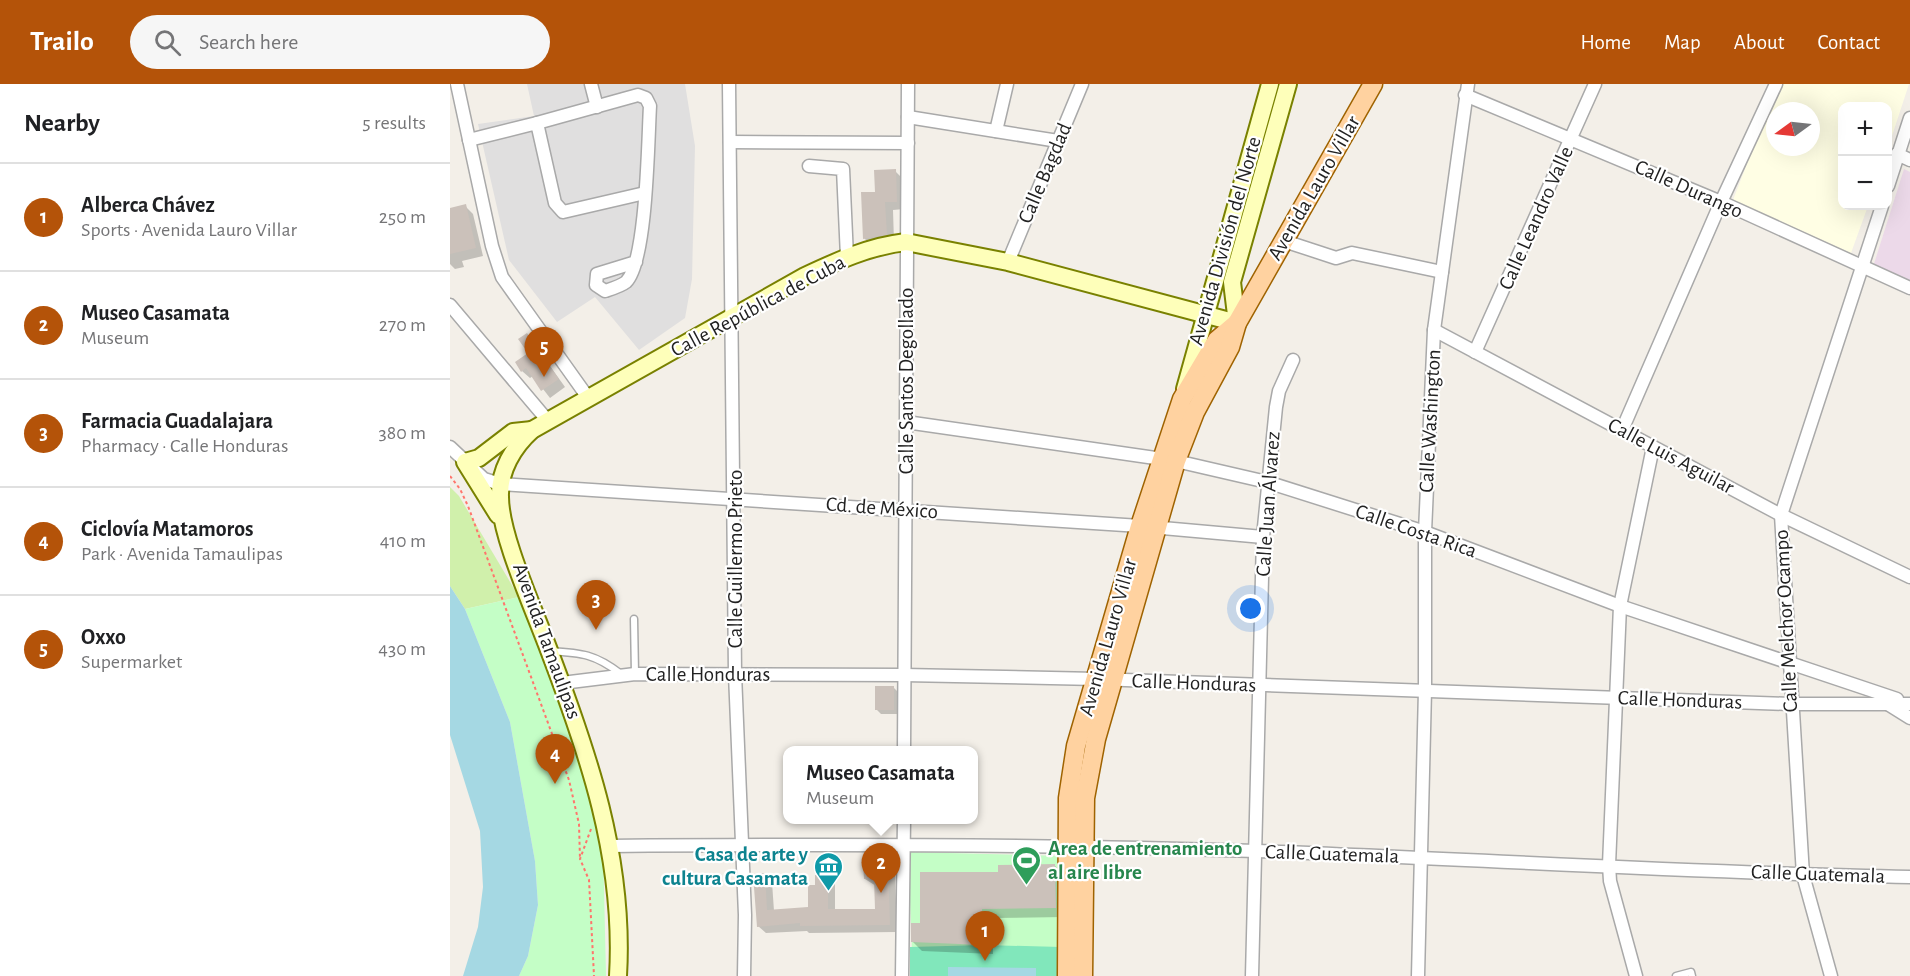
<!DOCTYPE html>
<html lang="en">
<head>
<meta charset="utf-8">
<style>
	body { margin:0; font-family:"Alegreya Sans",sans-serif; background:#f6f6f6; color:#202124 }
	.controls { position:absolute; right:18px; top:18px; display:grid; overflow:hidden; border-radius:12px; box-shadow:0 6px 24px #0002 }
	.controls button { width:54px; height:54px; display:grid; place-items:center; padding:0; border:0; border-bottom:2px solid #e0e0e0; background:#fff; color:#202124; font:30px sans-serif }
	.compass { position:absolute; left:1316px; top:18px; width:54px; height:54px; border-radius:50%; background:#fff; box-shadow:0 6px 24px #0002; rotate:255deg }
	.you { position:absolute; left:801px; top:525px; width:21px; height:21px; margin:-15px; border:4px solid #fff; border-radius:50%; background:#1a73e8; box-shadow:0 0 0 9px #1a73e833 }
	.badge { display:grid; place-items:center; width:39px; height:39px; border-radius:50%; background:#b45309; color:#fff; font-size:20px; font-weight:700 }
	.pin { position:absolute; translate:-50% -50px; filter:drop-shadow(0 2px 3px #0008) }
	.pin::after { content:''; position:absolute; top:32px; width:21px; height:18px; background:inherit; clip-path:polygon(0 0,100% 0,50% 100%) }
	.popup { position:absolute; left:333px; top:662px; width:195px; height:78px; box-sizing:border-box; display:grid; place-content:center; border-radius:12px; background:#fff; filter:drop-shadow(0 2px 4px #0005); font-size:20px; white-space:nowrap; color:#757577 }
	.popup b { font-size:22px; color:#202124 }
	.popup::after { content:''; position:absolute; left:50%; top:100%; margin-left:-12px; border:12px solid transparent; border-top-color:#fff }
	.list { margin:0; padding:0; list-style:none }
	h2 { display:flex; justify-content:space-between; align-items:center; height:78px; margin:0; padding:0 24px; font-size:26px }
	h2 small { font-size:20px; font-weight:400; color:#757577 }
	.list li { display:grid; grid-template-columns:39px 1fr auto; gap:18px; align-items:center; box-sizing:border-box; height:108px; padding:0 24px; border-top:2px solid #e0e0e0 }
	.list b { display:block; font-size:22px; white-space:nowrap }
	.list p { margin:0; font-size:20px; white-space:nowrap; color:#757577 }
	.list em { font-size:20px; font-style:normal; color:#757577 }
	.icon { flex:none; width:33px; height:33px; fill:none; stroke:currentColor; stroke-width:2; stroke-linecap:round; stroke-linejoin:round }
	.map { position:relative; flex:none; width:1460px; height:892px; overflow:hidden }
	header { display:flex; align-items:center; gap:36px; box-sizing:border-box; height:84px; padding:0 30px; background:#b45309; color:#fff }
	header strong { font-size:28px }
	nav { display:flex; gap:33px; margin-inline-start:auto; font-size:21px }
	.search { width:420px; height:54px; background:#f6f6f6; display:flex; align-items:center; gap:15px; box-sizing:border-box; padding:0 21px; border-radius:33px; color:#757577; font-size:22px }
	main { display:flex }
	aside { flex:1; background:#fff }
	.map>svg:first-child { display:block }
	.residential { fill:#e0dfdf }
	.industrial { fill:#ecd9e9 }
	.education { fill:#fffee4; fill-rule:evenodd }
	.grass { fill:#d0f0ab }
	.park { fill:#c4fec6 }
	.pitch { fill:#81e7bb }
	.water { fill:#a5d8e3 }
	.shadow { fill:#0003 }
	.building { fill:#cbc1ba }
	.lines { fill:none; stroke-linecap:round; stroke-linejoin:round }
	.lane-casing { stroke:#a9a9a9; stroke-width:9 }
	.street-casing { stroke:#a9a9a9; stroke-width:15 }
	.secondary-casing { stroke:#798100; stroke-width:20 }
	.primary-casing { stroke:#9f6300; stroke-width:21 }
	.path { stroke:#ff756c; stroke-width:2; stroke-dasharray:3 3; stroke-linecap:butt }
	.lane { stroke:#fff; stroke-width:6 }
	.street { stroke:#fff; stroke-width:12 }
	.secondary { stroke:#feffba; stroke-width:16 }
	.primary { stroke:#ffd2a0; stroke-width:18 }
	.labels { text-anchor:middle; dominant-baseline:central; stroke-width:4.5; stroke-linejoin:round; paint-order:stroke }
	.street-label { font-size:21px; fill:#222; stroke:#fff }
	.leisure-label { font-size:21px; font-weight:bold; fill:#27864d; stroke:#fff; text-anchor:start }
	.culture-label { font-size:21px; font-weight:bold; fill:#0d838f; stroke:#fff; text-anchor:end }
</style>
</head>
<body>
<header>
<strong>Trailo</strong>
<div class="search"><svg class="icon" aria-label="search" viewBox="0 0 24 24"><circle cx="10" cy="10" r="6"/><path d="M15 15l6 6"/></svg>Search here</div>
<nav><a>Home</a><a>Map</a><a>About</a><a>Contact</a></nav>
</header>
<main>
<aside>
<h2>Nearby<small>5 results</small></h2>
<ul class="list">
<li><span class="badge">1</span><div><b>Alberca Chávez</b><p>Sports · Avenida Lauro Villar</p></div><em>250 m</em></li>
<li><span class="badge">2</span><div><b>Museo Casamata</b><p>Museum</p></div><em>270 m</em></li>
<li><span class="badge">3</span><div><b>Farmacia Guadalajara</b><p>Pharmacy · Calle Honduras</p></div><em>380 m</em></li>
<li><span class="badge">4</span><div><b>Ciclovía Matamoros</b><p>Park · Avenida Tamaulipas</p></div><em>410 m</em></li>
<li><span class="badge">5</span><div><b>Oxxo</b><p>Supermarket</p></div><em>430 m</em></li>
</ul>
</aside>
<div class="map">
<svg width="1460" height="892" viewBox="0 0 1460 892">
	<rect width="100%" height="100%" fill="#f3efe8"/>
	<polygon class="residential" points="77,0 235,0 245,62 242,195 235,234 189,266 145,213 107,238 59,176 28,40 84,32"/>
	<polygon class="industrial" points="1454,85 1460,88 1460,199 1423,183"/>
	<path class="education" d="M1328,0h131l-21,64v-42h-46v100h26l-17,47 -118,-53zM1325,27h36v36h-36z"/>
	<polygon class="grass" points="0,403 9,412 69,513 15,525 0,502"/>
	<g class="park">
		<polygon points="69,513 134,680 153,760 156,892 69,892 78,872 88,821 85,777 60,638 15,525"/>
		<polygon points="458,768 612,772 610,892 463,892"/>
	</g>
	<polygon class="pitch" points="534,861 611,863 611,892 460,892 460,863"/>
	<g class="water">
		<polygon points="0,502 15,525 60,638 85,777 88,821 78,872 69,892 13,892 28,843 33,803 30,747 0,651"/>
		<polygon points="498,883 586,884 586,892 498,892"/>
	</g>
	<g class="shadow">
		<polygon points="445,87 453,95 454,125 443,126 444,158 422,162 414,154 427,109"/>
		<polygon points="15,122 23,130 33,172 12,177 14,183 5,185 0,180 0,126"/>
		<polygon points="77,250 115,303 100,314 83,292 80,294 72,287 80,270"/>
		<polygon points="443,603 448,608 449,630 431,630 426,625"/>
		<polygon points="437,781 445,789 447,848 359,849 357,847 316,849 308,842 314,790 322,798 324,827 359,824 367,802 377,792 385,800 385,827 427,827 426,802 415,795"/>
		<polygon points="604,781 615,791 615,833 542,834 543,870 472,867 462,857 471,840 550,789"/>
	</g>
	<g class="building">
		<polygon points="446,85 447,118 435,118 437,151 413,155 411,108 425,108 424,86"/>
		<polygon points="16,120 26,164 0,170 0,124"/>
		<polygon points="77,249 109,295 91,307 76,284 71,288 65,278 78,269 68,255"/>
		<rect x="425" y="602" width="19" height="24"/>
		<polygon points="413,780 438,780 440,841 350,842 350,839 307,843 303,790 315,789 317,826 358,823 358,801 365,801 365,791 378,791 378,825 425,825 424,795 414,795"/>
		<polygon points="605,780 606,824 532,825 534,861 461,858 461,839 470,839 470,788 548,788 548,781"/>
	</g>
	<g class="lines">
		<defs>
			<g id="lane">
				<polyline points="184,535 185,590"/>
				<path d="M100,567c32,2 45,3 71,23"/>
				<polyline points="1226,892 1241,888 1242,892"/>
			</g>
			<g id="street">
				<polyline points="7,0 42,162 52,193 139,315"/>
				<polyline points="141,0 147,23"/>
				<polyline points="279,0 285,590 295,831 294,892"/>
				<polyline points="1015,11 1271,118 1460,204"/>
				<polyline points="458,33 608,57"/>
				<path d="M87,39l101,-28 8,3 4,8c-2,33 -3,156 -24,176 -5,4 -15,7 -21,9l-9,-6 1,-11 39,-12"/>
				<polyline points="546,47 557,0"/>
				<polyline points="19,56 87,39 105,119 113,128 195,109"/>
				<polyline points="280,58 458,59"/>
				<polyline points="1447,70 1460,76"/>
				<polyline points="359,82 393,85 397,173"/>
				<polyline points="1438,102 1460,34"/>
				<polyline points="834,157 886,174 902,169 992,188"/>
				<polyline points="558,178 632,0"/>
				<polyline points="0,221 98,337"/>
				<polyline points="984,246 1331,431 1460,493"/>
				<polyline points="1025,268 1145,0"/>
				<polyline points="456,338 726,377 817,398 975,448 1170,522 1447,615"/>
				<polyline points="1172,346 1271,118 1326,0"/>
				<polyline points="0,363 34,395 50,400 690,442 813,453"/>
				<polyline points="112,599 185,590 454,591 647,595 1340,620 1460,620"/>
				<polyline points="1436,619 1460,634"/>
				<polyline points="454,666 458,0"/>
				<path d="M160,762c216,-2 431,-2 647,5 218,8 435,22 653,26"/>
				<polyline points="452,892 454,736"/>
				<polyline points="802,892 813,453 826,323 829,307 843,276"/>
				<polyline points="968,892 975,606 975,448 984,246 1018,0"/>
				<polyline points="1186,892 1160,797 1159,781 1170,522 1203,363"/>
				<polyline points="1381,892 1353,791 1331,431 1432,122"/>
			</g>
			<g id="secondary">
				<polyline points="735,305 820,0"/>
				<polyline points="48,431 15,378 29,374 63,348 82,346"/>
				<path d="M168,892c7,-117 -30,-224 -71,-331 -14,-38 -47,-110 -47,-148 -1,-26 13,-50 32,-67l273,-154c32,-15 65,-30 101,-34l102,20 229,61 -5,-41 56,-198"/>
			</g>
			<g id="primary">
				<polyline points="617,892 618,714 626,662 690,442 732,315 767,256 787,239"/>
				<polyline points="633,892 635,714 646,655 726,377 745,328 780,263 787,239 923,0"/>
			</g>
		</defs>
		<use href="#lane" class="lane-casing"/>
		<use href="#street" class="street-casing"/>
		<use href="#secondary" class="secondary-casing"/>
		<use href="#primary" class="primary-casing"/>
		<g class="path">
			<polyline points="0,392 10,405 18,422 119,696 129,740 130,775"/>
			<polyline points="141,745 130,775 139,796 144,892"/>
		</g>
		<use href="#lane" class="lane"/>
		<use href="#street" class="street"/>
		<use href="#secondary" class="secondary"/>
		<use href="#primary" class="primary"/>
	</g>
	<defs>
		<symbol id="stadium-pin" viewBox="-11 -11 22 30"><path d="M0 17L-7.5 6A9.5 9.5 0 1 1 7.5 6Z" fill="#2e9e5b" stroke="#fff"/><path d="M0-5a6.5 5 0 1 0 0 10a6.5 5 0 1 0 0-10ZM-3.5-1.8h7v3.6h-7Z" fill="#fff"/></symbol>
		<symbol id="museum-pin" viewBox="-11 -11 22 30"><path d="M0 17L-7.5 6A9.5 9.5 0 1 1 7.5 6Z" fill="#0f9aa8" stroke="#fff"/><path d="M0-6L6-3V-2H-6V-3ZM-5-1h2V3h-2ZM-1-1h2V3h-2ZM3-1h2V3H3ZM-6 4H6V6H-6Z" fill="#fff"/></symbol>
	</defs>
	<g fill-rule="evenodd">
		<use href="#stadium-pin" x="560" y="760" width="33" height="45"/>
		<use href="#museum-pin" x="362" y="766" width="33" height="45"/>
	</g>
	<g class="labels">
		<g class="street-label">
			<text transform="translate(595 89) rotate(-67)">Calle Bagdad</text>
			<text transform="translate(864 104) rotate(-60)">Avenida Lauro Villar</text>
			<text transform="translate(1239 105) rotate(24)">Calle Durango</text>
			<text transform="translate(1086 134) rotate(-66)">Calle Leandro Valle</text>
			<text transform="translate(775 157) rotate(-74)">Avenida División del Norte</text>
			<text transform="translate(308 222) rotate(-28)">Calle República de Cuba</text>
			<text transform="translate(456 297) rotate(-90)">Calle Santos Degollado</text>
			<text transform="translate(980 337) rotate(-87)">Calle Washington</text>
			<text transform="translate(1221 372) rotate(28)">Calle Luis Aguilar</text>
			<text transform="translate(818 420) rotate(-86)">Calle Juan Álvarez</text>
			<text transform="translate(432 424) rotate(4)">Cd. de México</text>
			<text transform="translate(966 447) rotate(19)">Calle Costa Rica</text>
			<text transform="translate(285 475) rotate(-90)">Calle Guillermo Prieto</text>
			<text transform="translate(1336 537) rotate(-93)">Calle Melchor Ocampo</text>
			<text transform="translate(658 553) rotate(-74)">Avenida Lauro Villar</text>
			<text transform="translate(97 557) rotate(70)">Avenida Tamaulipas</text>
			<text x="258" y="590">Calle Honduras</text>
			<text transform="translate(744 599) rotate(2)">Calle Honduras</text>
			<text transform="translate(1230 616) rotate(2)">Calle Honduras</text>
			<text transform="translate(882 770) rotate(2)">Calle Guatemala</text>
			<text transform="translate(1368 790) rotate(2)">Calle Guatemala</text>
		</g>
		<g class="leisure-label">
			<text x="598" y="764">Area de entrenamiento<tspan x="598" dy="24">al aire libre</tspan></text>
		</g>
		<g class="culture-label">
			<text x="358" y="770">Casa de arte y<tspan x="358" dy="24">cultura Casamata</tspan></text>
		</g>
	</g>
</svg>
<div class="controls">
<button>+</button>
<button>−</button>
</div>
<svg class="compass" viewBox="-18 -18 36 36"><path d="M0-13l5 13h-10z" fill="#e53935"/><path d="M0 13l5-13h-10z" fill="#757577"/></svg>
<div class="you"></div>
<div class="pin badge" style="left:535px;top:877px">1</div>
<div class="pin badge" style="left:431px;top:809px">2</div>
<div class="popup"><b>Museo Casamata</b>Museum</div>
<div class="pin badge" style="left:146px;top:546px">3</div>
<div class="pin badge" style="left:105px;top:700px">4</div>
<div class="pin badge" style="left:94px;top:293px">5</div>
</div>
</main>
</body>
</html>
